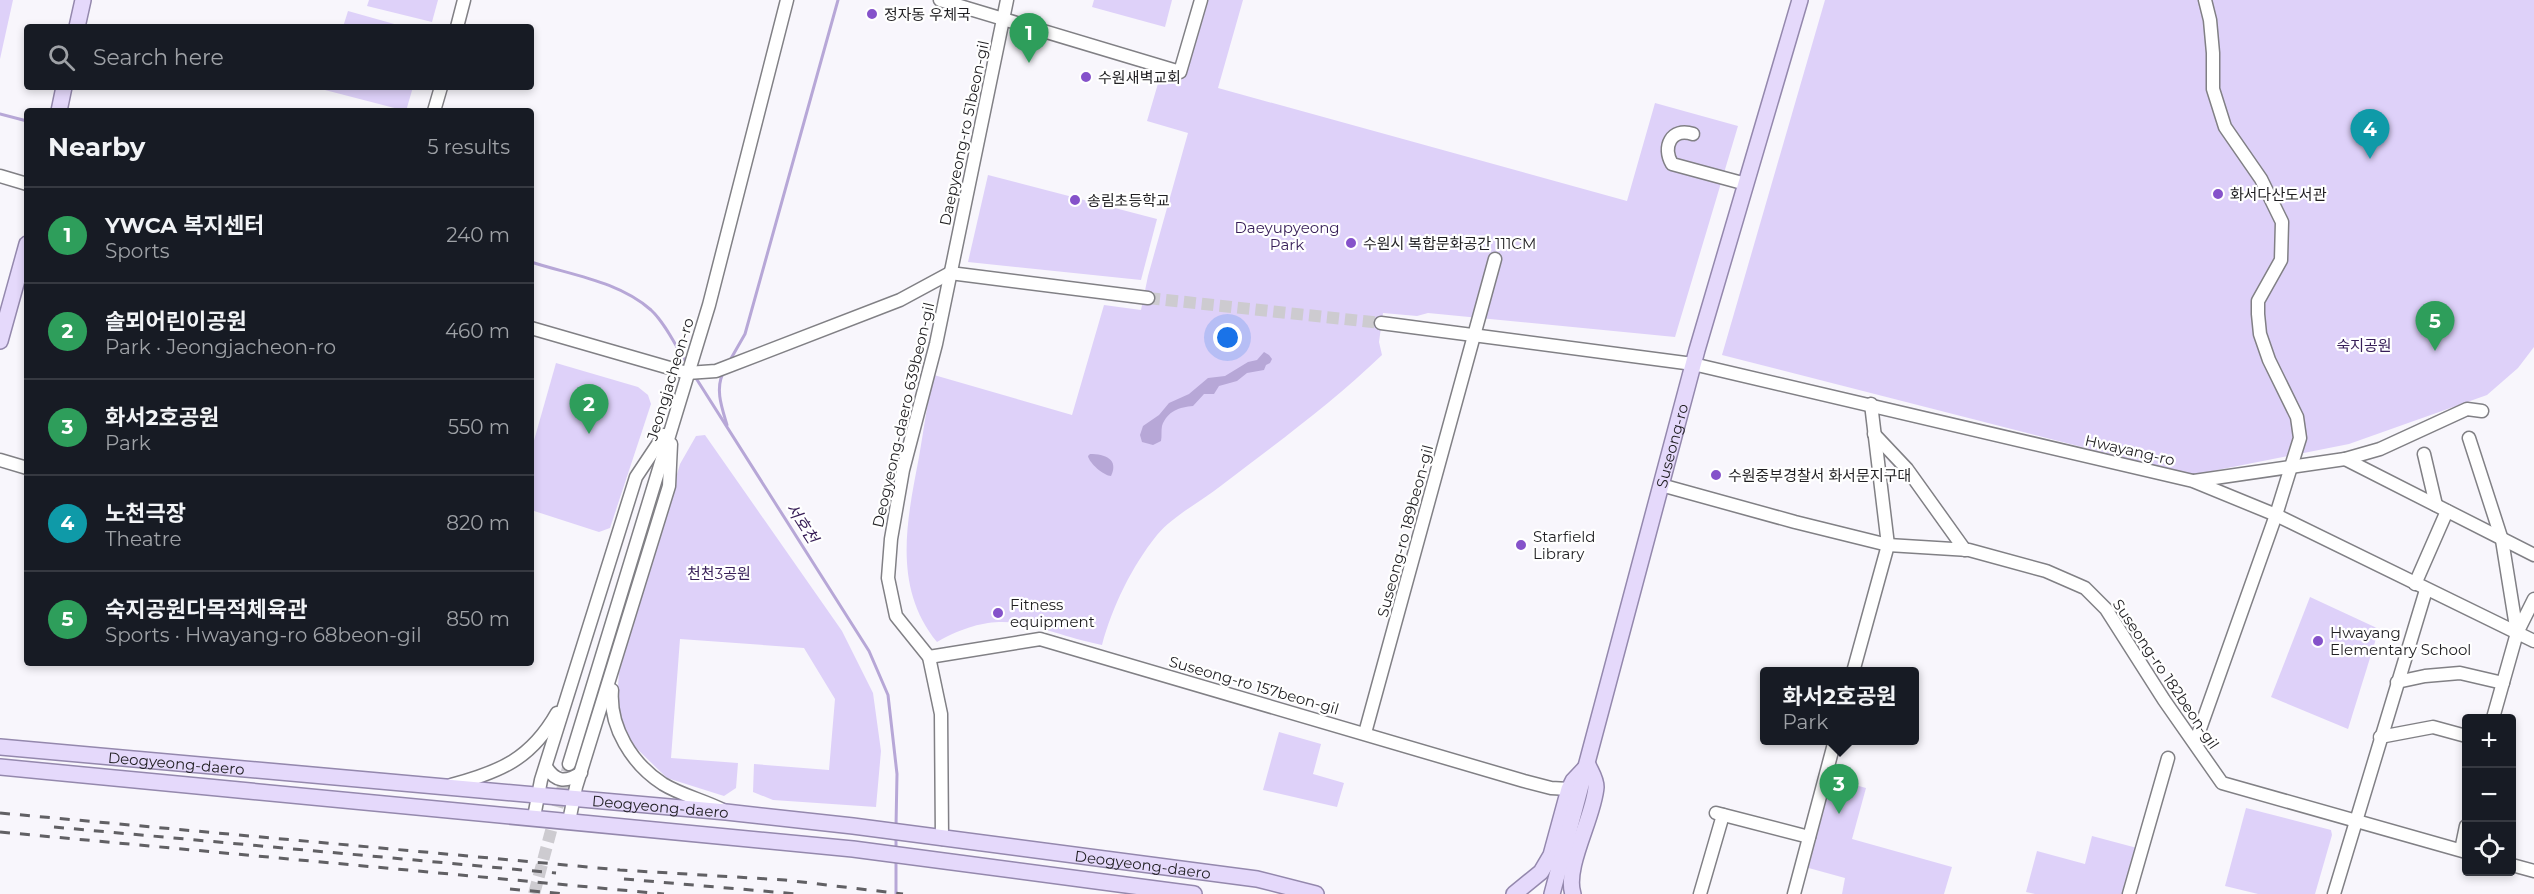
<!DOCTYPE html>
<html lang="en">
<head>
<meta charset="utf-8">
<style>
	body { margin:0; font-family:Montserrat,"Noto Sans KR",sans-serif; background:#242831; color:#f1f3f6 }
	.controls { position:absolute; right:18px; bottom:18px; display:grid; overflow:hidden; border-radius:6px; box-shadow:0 3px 9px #0003 }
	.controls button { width:54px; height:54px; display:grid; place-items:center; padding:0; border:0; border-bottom:2px solid #363941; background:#171b24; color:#f1f3f6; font:30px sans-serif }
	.you { position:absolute; left:1228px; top:338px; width:21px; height:21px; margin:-15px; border:4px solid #fff; border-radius:50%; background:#1a73e8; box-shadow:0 0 0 9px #1a73e833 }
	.badge { display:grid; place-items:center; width:39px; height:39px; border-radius:50%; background:#8552ca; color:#fff; font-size:20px; font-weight:700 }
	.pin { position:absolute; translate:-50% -50px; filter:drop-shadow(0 2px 3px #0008) }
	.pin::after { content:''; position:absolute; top:32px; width:21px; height:18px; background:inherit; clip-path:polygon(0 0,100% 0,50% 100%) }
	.popup { position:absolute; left:1760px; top:667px; width:159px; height:78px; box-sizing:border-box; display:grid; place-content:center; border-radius:6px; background:#171b24; filter:drop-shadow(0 2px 4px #0005); font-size:20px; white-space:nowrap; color:#9ea1a6 }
	.popup b { font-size:22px; color:#f1f3f6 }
	.popup::after { content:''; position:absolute; left:50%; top:100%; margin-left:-12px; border:12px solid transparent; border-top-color:#171b24 }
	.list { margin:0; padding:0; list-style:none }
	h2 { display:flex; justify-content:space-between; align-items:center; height:78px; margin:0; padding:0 24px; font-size:26px }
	h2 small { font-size:20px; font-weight:400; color:#9ea1a6 }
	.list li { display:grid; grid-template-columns:39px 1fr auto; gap:18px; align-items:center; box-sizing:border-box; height:96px; padding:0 24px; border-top:2px solid #363941 }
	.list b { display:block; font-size:22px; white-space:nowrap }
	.list p { margin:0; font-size:20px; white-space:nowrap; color:#9ea1a6 }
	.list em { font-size:20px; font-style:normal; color:#9ea1a6 }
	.icon { flex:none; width:33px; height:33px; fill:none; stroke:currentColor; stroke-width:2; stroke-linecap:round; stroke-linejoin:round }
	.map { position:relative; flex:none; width:2534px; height:894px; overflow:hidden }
	.search { position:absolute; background:#171b24; box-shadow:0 3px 9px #0003; left:24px; top:24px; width:510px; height:66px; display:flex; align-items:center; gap:15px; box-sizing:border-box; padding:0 21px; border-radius:6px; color:#9ea1a6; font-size:22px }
	.panel { position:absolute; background:#171b24; box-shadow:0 3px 9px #0003; left:24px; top:108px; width:510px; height:558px; border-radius:6px }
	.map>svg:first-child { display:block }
	.green { fill:#ded1f9 }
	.water { fill:#b7a7d7 }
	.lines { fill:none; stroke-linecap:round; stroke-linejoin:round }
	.stream { stroke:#b7a7d7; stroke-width:3 }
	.minor-tunnel { stroke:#cdcbd0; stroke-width:12; stroke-dasharray:12 6; stroke-linecap:butt }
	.minor-casing { stroke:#818085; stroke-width:15 }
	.major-casing { stroke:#9488ad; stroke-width:18 }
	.minor { stroke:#fff; stroke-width:12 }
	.major { stroke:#e5d9fb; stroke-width:15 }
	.rail { stroke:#616064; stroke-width:3; stroke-dasharray:10 10; stroke-linecap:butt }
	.poi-dot { fill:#8552ca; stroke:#fff; stroke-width:2 }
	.labels { text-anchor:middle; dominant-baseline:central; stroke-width:4.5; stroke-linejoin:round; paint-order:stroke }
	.poi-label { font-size:15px; fill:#201f22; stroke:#fff; text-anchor:start }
	.street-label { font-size:15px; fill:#201f22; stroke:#fff }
	.park-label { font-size:15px; fill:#371e58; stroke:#fff }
	.water-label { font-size:16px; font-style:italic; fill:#361d56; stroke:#fff }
</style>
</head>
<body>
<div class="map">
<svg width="2534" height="894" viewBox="0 0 2534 894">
	<rect width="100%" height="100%" fill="#f8f6fc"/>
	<g class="green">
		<polygon points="0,0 13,0 0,59"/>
		<polygon points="369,0 438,0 432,22 367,6"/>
		<polygon points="1094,0 1172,0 1165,27 1092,7"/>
		<path d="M1205,0h38l-25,88 409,113 28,-98 83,23 -63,211 -247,-24 -11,3 -34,-3 -4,29 3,13c-49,47 -106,89 -160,130 -20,16 -48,30 -65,50 -25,31 -45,72 -55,110 -68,-14 -95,-42 -165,-3 -45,-55 -30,-122 -18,-185 5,-28 8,-55 15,-82l138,40 32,-110 37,5 7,-34 40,-143 -41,-12 15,-51 20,5z"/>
		<polygon points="1825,0 2534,0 2534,347 2518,368 2487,395 2349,444 2192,475 1722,355"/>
		<polygon points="348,11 405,27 343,27"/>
		<polygon points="326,87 413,87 406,111 325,90"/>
		<polygon points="988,175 1157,219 1141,280 968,262"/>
		<polygon points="556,363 638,387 648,395 651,404 610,528 599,532 531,510 531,451"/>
		<polygon points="705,435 842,631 873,693 881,751 876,807 773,800 753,792 754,764 829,770 835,699 804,648 680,639 671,758 738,763 736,788 724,796 667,778 628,740 617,701 619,672 680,464 696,436"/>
		<polygon points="2310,597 2379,629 2348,729 2271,697"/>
		<polygon points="1279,732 1321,744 1313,774 1344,783 1337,807 1263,790"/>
		<polygon points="1830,778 1866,788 1852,839 1952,867 1944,894 1842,894 1845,878 1805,867"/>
		<polygon points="2246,808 2331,830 2332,835 2315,894 2258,894 2225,886"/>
		<polygon points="2092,836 2137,848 2125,894 2035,894 2026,892 2037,851 2085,864"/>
	</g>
	<g class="water">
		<path d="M1264,352l5,3 3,4 -2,4 -4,2 -2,5 -17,3 -10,8 -18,5 -5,8h-10l-11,12c-13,1 -26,5 -31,20 -1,5 0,10 -1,15l-8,4 -11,-3 -2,-7 3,-9 16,-11 10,-12 20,-9 19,-16 17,-2 23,-14 9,-2z"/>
		<path d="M1090,454c15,0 29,5 21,22 -7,0 -22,-13 -23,-20z"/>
	</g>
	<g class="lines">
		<g class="stream">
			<polyline points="0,114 27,121"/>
			<path d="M531,262c40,13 87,19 120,48 15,14 25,37 36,54"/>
			<polyline points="729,362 745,334 838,0"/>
			<path d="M723,373c-8,17 -1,35 4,52"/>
			<polyline points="694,375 869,651 888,695 897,774 896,826"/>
			<polyline points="896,850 896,836"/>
			<polyline points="896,894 896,860"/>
		</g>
		<g class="minor-tunnel">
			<polyline points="1148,298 1381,323"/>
			<polyline points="534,894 569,764"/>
		</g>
		<defs>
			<g id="minor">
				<polyline points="940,0 1180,72 1201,0"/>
				<polyline points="457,27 464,0"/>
				<polyline points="434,111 441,87"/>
				<path d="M1693,134c-22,-7 -31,13 -21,30l74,20"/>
				<polyline points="0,176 27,184"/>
				<polyline points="950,273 1148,298"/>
				<polyline points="1381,323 1693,364 2193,481 2276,515 2534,641"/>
				<polyline points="531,328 687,373 716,371 900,300 950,273"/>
				<polyline points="1874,434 1907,469 1965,550"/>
				<polyline points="2469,438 2502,540 2517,633"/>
				<polyline points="2424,454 2436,505"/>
				<polyline points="2345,459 2534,555"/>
				<polyline points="0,460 27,468"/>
				<polyline points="2194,481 2345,459 2380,449 2467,409 2482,411"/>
				<polyline points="1661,485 1795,522 1888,545 1969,550 2046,571 2085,588 2106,609 2164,700 2222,783 2466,852"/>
				<polyline points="2415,584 2447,511"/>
				<polyline points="929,657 1040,639 1524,781 1551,788 1569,789"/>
				<polyline points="1853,672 1888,545 1871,404"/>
				<polyline points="2397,682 2425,676 2460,673 2503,683"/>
				<path d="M612,690c-3,37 20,74 51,94 18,11 40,16 60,26"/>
				<polyline points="2493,718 2517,633 2534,599"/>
				<polyline points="1365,733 1495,259"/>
				<polyline points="2380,737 2433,727 2466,736"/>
				<polyline points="2195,743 2276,515 2300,438 2297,417 2269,360 2260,334 2258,314 2258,301 2281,260 2282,222 2261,179 2225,127 2213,89 2213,53 2210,20 2205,0"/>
				<polyline points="569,764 709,305 787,0"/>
				<path d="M546,767c10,15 19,16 35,6"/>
				<path d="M451,785c49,-13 80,-26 106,-72"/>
				<polyline points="1716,813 1809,837"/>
				<polyline points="534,817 541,780 636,477 664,435"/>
				<polyline points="569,821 576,787 669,486 671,444"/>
				<polyline points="942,839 941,714 929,657 896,616 888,578 891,539 903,470 936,344 1007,0"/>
				<polyline points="2461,850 2466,826"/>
				<polyline points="2512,865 2534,871"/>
				<polyline points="1700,894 1723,815"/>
				<polyline points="1794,894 1835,740"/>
				<polyline points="2129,894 2168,758"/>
				<polyline points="2334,894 2426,590"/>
			</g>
			<g id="major">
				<polyline points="77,27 83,0"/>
				<polyline points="59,111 64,87"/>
				<polyline points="0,341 27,244"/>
				<path id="s1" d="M0,747l726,65 127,14 404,53 59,15"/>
				<polyline points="0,767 853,849 1194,894"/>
				<path d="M1514,894l27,-22 10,-17 18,-66 4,-8 15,-16c3,7 8,14 8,22 -2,30 -32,80 -23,107"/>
				<path id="s2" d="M1552,894l145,-544 103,-350"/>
			</g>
		</defs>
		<use href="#minor" class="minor-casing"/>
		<use href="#major" class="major-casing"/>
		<use href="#minor" class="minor"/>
		<use href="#major" class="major"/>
		<g class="rail">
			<polyline points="0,813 620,870 785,880 903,894"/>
			<polyline points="54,827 556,873"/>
			<polyline points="0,832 664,894"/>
			<polyline points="624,879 797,894"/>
			<polyline points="510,889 566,894"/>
		</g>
	</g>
	<g class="poi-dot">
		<circle cx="872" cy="14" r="6"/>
		<circle cx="1086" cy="77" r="6"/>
		<circle cx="2218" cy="194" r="6"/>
		<circle cx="1075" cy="200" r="6"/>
		<circle cx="1351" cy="243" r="6"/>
		<circle cx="1716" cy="475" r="6"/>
		<circle cx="1521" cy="545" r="6"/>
		<circle cx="998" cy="613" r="6"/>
		<circle cx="2318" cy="641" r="6"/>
	</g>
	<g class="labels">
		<g class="poi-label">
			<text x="884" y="14">정자동 우체국</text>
			<text x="1098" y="77">수원새벽교회</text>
			<text x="2230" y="194">화서다산도서관</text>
			<text x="1087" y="200">송림초등학교</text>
			<text x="1363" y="243">수원시 복합문화공간 111CM</text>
			<text x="1728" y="475">수원중부경찰서 화서문지구대</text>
			<text x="1533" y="536">Starfield<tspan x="1533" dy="17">Library</tspan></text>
			<text x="1010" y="604">Fitness<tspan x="1010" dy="17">equipment</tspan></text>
			<text x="2330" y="632">Hwayang<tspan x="2330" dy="17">Elementary School</tspan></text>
		</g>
		<g class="street-label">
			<text transform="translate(964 133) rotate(-78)">Daepyeong-ro 51beon-gil</text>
			<text transform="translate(670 379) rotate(-73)">Jeongjacheon-ro</text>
			<text transform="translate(903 415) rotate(-77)">Deogyeong-daero 639beon-gil</text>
			<text stroke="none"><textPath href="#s2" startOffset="464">Suseong-ro</textPath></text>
			<text transform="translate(2130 450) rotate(13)">Hwayang-ro</text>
			<text transform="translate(1405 531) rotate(-75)">Suseong-ro 189beon-gil</text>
			<text transform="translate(2166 674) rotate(56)">Suseong-ro 182beon-gil</text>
			<text transform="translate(1254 685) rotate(16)">Suseong-ro 157beon-gil</text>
			<text stroke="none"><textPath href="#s1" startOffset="177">Deogyeong-daero</textPath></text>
			<text stroke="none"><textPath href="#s1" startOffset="663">Deogyeong-daero</textPath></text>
			<text stroke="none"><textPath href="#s1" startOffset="1149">Deogyeong-daero</textPath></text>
		</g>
		<g class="park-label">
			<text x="1287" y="227">Daeyupyeong<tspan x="1287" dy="17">Park</tspan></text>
			<text x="2364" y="345">숙지공원</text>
			<text x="719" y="573">천천3공원</text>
		</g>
		<g class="water-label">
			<text transform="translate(802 523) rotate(57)">서호천</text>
		</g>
	</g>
</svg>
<div class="controls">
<button>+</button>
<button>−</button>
<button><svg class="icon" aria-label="locate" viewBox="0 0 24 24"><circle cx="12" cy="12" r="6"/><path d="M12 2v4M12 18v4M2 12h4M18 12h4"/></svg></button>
</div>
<div class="you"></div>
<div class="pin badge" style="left:1029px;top:63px;background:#2e9e5b">1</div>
<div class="pin badge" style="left:589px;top:434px;background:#2e9e5b">2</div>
<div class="pin badge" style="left:1839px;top:814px;background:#2e9e5b">3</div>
<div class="popup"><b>화서2호공원</b>Park</div>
<div class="pin badge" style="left:2370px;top:159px;background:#0f9aa8">4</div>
<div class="pin badge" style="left:2435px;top:351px;background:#2e9e5b">5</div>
<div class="search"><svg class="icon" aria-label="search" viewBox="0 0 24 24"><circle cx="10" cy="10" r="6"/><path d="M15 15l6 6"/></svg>Search here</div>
<section class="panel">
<h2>Nearby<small>5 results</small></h2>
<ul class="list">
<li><span class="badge" style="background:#2e9e5b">1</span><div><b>YWCA 복지센터</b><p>Sports</p></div><em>240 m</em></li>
<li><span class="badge" style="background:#2e9e5b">2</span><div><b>솔뫼어린이공원</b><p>Park · Jeongjacheon-ro</p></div><em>460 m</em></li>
<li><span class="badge" style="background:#2e9e5b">3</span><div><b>화서2호공원</b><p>Park</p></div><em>550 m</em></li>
<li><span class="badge" style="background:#0f9aa8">4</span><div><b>노천극장</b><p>Theatre</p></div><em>820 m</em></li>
<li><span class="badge" style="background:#2e9e5b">5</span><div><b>숙지공원다목적체육관</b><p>Sports · Hwayang-ro 68beon-gil</p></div><em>850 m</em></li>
</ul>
</section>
</div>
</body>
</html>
